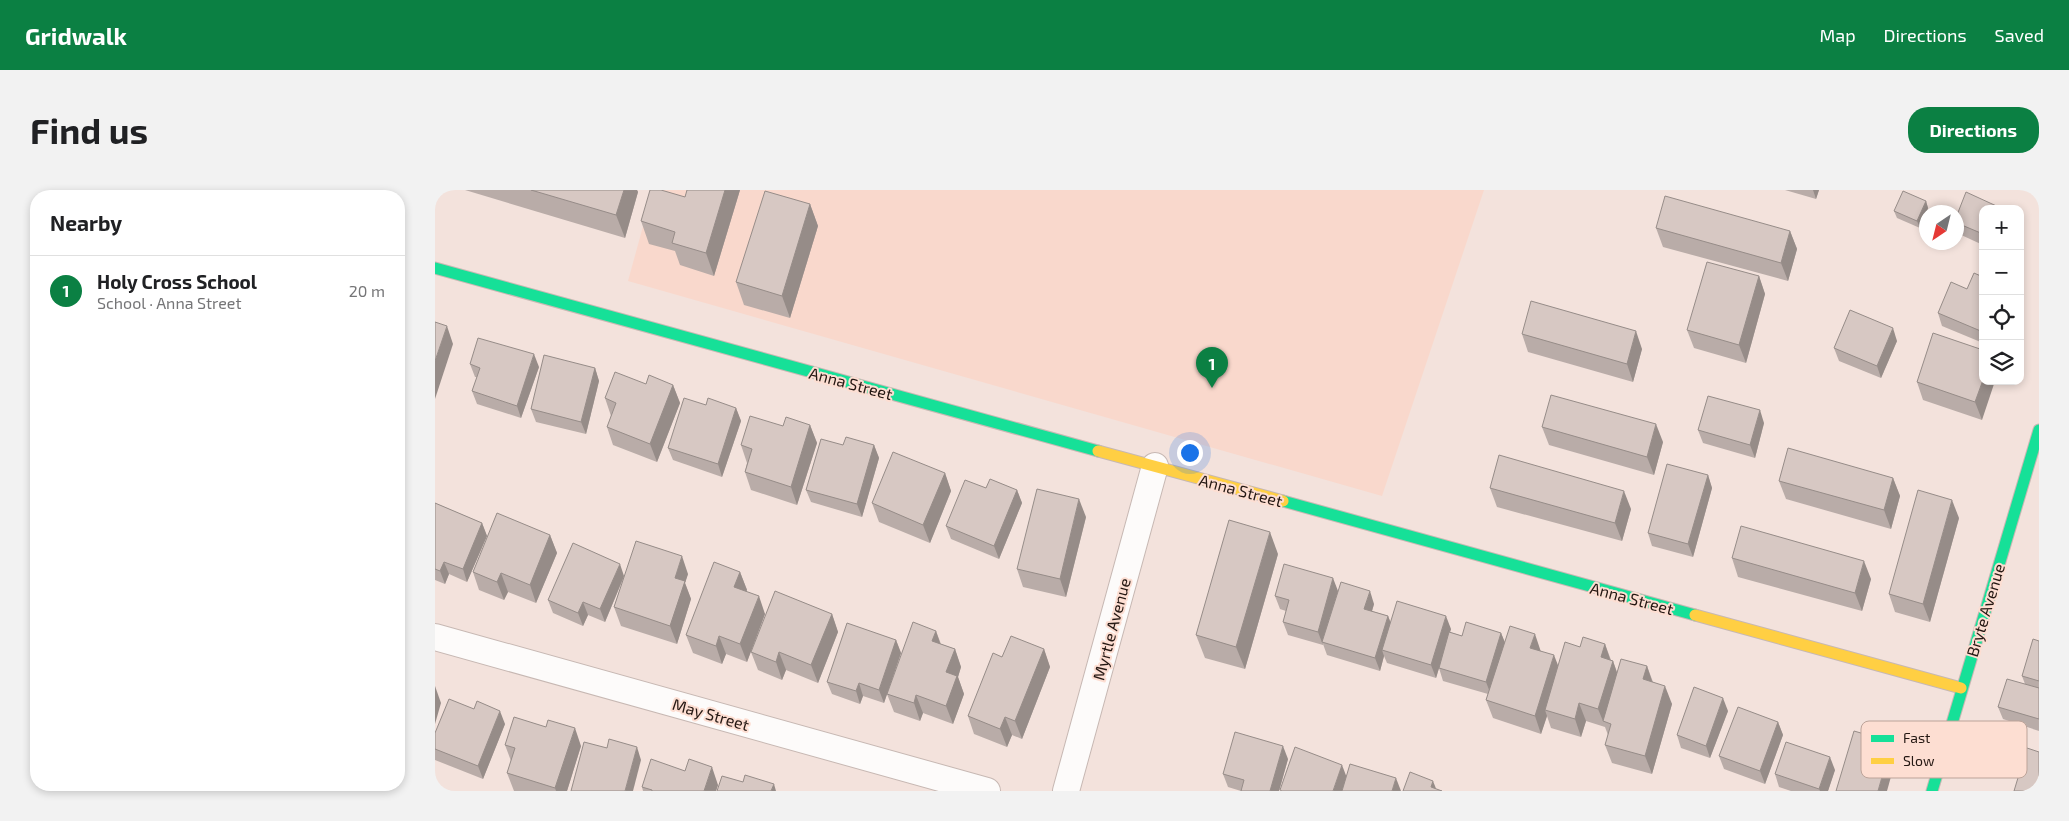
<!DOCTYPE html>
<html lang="en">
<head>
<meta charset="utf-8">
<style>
	body { margin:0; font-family:"Exo 2",sans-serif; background:#f2f2f2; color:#202124 }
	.controls { position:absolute; right:15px; top:15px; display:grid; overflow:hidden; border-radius:10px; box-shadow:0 2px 8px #0003 }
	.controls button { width:45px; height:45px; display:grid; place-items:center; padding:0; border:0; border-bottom:1px solid #e0e0e0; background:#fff; color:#202124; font:25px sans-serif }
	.compass { position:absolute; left:1484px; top:15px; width:45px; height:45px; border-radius:50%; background:#fff; box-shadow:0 2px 8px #0003; rotate:215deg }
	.you { position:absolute; left:754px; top:262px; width:18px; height:18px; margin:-12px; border:4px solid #fff; border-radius:50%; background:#1a73e8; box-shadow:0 0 0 8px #1a73e833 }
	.badge { display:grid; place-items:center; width:32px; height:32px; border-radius:50%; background:#0b8043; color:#fff; font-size:16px; font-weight:700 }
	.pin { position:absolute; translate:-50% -41px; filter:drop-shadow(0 1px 2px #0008) }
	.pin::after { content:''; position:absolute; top:26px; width:18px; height:15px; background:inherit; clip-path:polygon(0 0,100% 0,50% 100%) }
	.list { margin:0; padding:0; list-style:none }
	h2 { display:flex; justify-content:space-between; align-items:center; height:65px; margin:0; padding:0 20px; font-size:21px }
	h2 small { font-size:16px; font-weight:400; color:#757577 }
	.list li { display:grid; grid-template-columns:32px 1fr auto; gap:15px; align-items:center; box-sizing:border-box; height:70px; padding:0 20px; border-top:1px solid #e0e0e0 }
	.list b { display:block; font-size:19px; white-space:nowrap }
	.list p { margin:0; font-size:16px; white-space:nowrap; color:#757577 }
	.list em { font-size:16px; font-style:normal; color:#757577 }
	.icon { flex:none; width:28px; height:28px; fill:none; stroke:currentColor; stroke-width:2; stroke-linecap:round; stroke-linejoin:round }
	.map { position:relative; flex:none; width:1604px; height:601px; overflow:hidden; border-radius:20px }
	header { display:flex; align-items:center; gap:30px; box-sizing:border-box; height:70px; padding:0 25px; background:#0b8043; color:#fff }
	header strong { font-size:24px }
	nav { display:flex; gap:28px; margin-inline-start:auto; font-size:18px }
	.intro { display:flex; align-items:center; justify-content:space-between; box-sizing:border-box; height:120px; padding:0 30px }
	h1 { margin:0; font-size:35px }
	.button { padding:12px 22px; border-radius:20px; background:#0b8043; color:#fff; font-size:18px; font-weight:700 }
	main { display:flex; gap:30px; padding:0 30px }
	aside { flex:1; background:#fff; border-radius:20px; box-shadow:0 2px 8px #0003 }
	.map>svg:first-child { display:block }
	.built { fill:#f9d8cc }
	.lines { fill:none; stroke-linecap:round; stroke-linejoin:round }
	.street-casing { stroke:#c7b8b3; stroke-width:28 }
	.fast-casing { stroke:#c7b8b3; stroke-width:13 }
	.slow-casing { stroke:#c7b8b3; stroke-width:13 }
	.street { stroke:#fdfbfa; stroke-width:26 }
	.fast { stroke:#16e098; stroke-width:11 }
	.slow { stroke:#ffcf43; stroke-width:11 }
	.wall { fill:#b9aca8 }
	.shaded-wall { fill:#968c88 }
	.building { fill:#d7c8c3; stroke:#968c88 }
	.labels { text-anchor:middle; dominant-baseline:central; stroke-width:4; stroke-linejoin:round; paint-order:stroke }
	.street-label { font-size:16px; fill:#251813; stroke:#fdded2 }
	.key { fill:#fdded2; stroke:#bca399; stroke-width:1 }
	.key-label { font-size:14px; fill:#251813 }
</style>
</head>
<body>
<header>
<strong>Gridwalk</strong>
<nav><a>Map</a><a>Directions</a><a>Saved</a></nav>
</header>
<div class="intro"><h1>Find us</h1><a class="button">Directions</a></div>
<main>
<aside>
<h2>Nearby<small></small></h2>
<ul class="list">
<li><span class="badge">1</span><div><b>Holy Cross School</b><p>School · Anna Street</p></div><em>20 m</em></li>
</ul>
</aside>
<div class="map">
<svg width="1604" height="601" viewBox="0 0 1604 601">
	<rect width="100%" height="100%" fill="#f3e2dc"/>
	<polygon class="built" points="218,0 1049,0 947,306 193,91"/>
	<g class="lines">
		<defs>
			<g id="street">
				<polyline points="0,447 552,601"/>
				<polyline points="631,601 720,276"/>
			</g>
			<g id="fast">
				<polyline points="0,78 663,261"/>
				<polyline points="848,311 1260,425"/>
				<polyline points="1497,601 1604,240"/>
			</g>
			<g id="slow">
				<polyline points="663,261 848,311"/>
				<polyline points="1260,425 1526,498"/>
			</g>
		</defs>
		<use href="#street" class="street-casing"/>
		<use href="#fast" class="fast-casing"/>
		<use href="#slow" class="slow-casing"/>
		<use href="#street" class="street"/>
		<use href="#fast" class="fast"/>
		<use href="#slow" class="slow"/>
	</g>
	<g class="wall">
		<polygon points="30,0 202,0 203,2 190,48"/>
		<polygon points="252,0 305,0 279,86 245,75 240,61 214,54 206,31 250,7"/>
		<polygon points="1350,0 1384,0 1381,9"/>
		<polygon points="1491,11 1493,18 1485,38 1462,28 1459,21"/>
		<polygon points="375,14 383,36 355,128 309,115 301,92"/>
		<polygon points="1548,19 1548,55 1524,44 1522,39 1522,25"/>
		<polygon points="1221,38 1355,41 1362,59 1353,91 1228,57"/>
		<polygon points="1324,86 1330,104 1311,173 1259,158 1252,140"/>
		<polygon points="1548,87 1548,153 1507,136 1503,123"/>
		<polygon points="1087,144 1207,159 1198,192 1093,162"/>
		<polygon points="1462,151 1446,188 1404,171 1399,158"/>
		<polygon points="1548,160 1547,230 1488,210 1482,192"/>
		<polygon points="35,174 104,177 86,228 42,214 37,201 42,187 40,187"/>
		<polygon points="160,178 164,191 151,244 101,232 96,219"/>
		<polygon points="211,194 238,195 245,213 222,272 178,255 172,237 176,226 170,208"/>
		<polygon points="271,215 301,218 306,231 287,287 238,270 233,258"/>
		<polygon points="1329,233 1320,268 1268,253 1263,240"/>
		<polygon points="375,235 382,253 362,315 316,300 310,282 312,273 306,255 348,236"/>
		<polygon points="1107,237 1228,252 1219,285 1114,255"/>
		<polygon points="408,255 439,255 444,268 427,327 376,312 371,300"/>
		<polygon points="510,283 516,301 495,353 444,332 437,313"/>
		<polygon points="1273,285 1277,298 1258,367 1217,356 1213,343"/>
		<polygon points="1458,288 1465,306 1456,339 1351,309 1344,291"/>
		<polygon points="551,298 582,300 587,313 564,369 516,349 511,336"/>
		<polygon points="1055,298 1196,319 1187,351 1062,317"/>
		<polygon points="0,313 47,333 52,346 32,392 14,384 10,394 0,390"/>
		<polygon points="651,327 631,407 588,397 582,379"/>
		<polygon points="1524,328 1495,432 1460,422 1454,404"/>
		<polygon points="115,345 122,363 101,413 73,402 69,410 44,400 38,382"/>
		<polygon points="843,364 810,479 770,468 761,445"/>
		<polygon points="1297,368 1436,389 1427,421 1303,387"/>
		<polygon points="305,382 312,400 311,401 330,424 312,472 291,464 287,474 258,463 251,445"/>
		<polygon points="253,384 250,393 256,409 242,454 186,436 179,417 189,387 170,432 153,425 148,436 118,423 113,410 189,386"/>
		<polygon points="903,401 939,414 937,421 953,426 956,433 1016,439 1015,442 1027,446 1066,443 1070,453 1106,461 1123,476 1145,457 1170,454 1176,470 1178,471 1182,482 1212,476 1218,492 1237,514 1217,584 1177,573 1170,555 1173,545 1170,537 1151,531 1146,547 1116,538 1112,526 1106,544 1058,528 1051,510 1053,504 1008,491 1004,478 1001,488 952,473 949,466 945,481 892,465 888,454 888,455 853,445 848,432 851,421 845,419 840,406"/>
		<polygon points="397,424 403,442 383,493 351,480 347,490 323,480 316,462"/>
		<polygon points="501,441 506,454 520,459 526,477 523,487 529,504 518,534 488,523 485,531 459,522 452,504"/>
		<polygon points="461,450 466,463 449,513 428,506 425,514 397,504 392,492"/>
		<polygon points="1604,451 1604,541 1568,529 1563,517 1590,494 1587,486"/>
		<polygon points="609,459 615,477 587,549 577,545 572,557 539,544 533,526"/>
		<polygon points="39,519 70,534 48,589 0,570 0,543"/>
		<polygon points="1293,521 1275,568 1246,558 1242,545"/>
		<polygon points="1343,532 1348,545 1330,594 1289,579 1284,566"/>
		<polygon points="70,555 146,556 132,601 79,601 72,583 76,571"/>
		<polygon points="853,569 844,601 806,601 793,597 788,584"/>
		<polygon points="1400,580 1393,601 1356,601 1344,597 1340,584"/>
		<polygon points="283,595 281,601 208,601 207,597"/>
	</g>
	<g class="shaded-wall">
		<polygon points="189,0 202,0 203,2 190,48 181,25"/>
		<polygon points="290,0 305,0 279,86 271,63"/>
		<polygon points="1378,0 1384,0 1381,9"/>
		<polygon points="1491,11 1493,18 1485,38 1482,31"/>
		<polygon points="375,14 383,36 355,128 347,106"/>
		<polygon points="1355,41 1362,59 1353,91 1346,73"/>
		<polygon points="1324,86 1330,104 1311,173 1304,155"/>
		<polygon points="12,136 18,154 0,209 0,171"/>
		<polygon points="1458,138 1462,151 1446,188 1442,176"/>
		<polygon points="1201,141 1207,159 1198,192 1192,174"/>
		<polygon points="99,164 104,177 86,228 82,216"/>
		<polygon points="160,178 164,191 151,244 146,232"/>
		<polygon points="1548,190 1548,191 1560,191 1547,230 1540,212"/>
		<polygon points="238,195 245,213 222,272 215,254"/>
		<polygon points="301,218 306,231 287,287 283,274"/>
		<polygon points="1325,220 1329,233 1320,268 1315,255"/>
		<polygon points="1221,234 1228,252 1219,285 1212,267"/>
		<polygon points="375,235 382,253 362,315 356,297"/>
		<polygon points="439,255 444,268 427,327 422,314"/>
		<polygon points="510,283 516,301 495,353 488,335"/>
		<polygon points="1273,285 1277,298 1258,367 1253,354"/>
		<polygon points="1458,288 1465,306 1456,339 1449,320"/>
		<polygon points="582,300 587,313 564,369 559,356"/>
		<polygon points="1189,301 1196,319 1187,351 1180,333"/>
		<polygon points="644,309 651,327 631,407 625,389"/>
		<polygon points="1517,310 1524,328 1495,432 1488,414"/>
		<polygon points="47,333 52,346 32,392 28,379"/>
		<polygon points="835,342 843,364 810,479 801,457"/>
		<polygon points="115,345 122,363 101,413 95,395"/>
		<polygon points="247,366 253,384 250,393 256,409 242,454 235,436 240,388"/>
		<polygon points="1429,371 1436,389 1427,421 1420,403"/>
		<polygon points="9,372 14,384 10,394 5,381"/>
		<polygon points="185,374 189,386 170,432 165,419"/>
		<polygon points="305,382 312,400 306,415 299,397"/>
		<polygon points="66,383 73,402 69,410 62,392"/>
		<polygon points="898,388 903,401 887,452 888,455 883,442"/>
		<polygon points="935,401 939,414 934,431 929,419"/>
		<polygon points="324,406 330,424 312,472 305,454"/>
		<polygon points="148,412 153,425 148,436 143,423"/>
		<polygon points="397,424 403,442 383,493 376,475"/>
		<polygon points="953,426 958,439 947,460 949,466 945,481 940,468"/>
		<polygon points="1011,426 1016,439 1001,488 996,475"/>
		<polygon points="501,441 507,459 497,451"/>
		<polygon points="1066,443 1071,455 1056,505 1051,492"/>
		<polygon points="1100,444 1106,462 1095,458"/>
		<polygon points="284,446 291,464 287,474 281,456"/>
		<polygon points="461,450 466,463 449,513 444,500"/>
		<polygon points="1170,454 1176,472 1166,467"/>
		<polygon points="520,459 526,477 523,487 529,504 518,534 511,516 511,482"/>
		<polygon points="609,459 615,477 587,549 580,531"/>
		<polygon points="344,462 351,480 347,490 341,472"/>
		<polygon points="1119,465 1126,483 1110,520 1112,526 1106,544 1100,526"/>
		<polygon points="1178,471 1184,489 1168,531 1163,519"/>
		<polygon points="1212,476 1218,494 1208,489"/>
		<polygon points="424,493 428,506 425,514 421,501"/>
		<polygon points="0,496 6,513 0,534"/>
		<polygon points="1230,496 1237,514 1217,584 1210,566"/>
		<polygon points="481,505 488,523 485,531 479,513"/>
		<polygon points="1288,508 1293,521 1275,568 1271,556"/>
		<polygon points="1144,513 1151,531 1146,547 1140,529"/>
		<polygon points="65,521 70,534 48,589 43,576"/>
		<polygon points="570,527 577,545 572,557 565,539"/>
		<polygon points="1343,532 1348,545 1330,594 1325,581"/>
		<polygon points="140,538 146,556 132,601 121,601 120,598"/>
		<polygon points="1457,552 1462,565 1452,601 1443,601"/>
		<polygon points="848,556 853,569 844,601 835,601"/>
		<polygon points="202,557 206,570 198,601 190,601"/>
		<polygon points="1395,567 1400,580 1393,601 1385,601 1384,599"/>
		<polygon points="907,575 912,588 907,601 898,601"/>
		<polygon points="277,577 283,595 281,601 269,601"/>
		<polygon points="961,588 966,601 957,601"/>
		<polygon points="998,591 1002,601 996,597"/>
		<polygon points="339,594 341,601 336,601"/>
	</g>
	<g class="building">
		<polygon points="96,0 189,0 181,25"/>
		<polygon points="215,0 226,0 250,7 252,0 290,0 271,63 237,53 240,42 206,31"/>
		<polygon points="330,1 375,14 347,106 301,92"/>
		<polygon points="1468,1 1491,11 1482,31 1459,21"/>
		<polygon points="1531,2 1568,19 1548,19 1548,44 1522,33 1522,25"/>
		<polygon points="1230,6 1355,41 1346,73 1221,38"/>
		<polygon points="1272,72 1324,86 1304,155 1252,140"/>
		<polygon points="1539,83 1548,87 1548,142 1503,123 1516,92 1532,99"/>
		<polygon points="1096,111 1201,141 1192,174 1087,144"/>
		<polygon points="1415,120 1458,138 1442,176 1399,158"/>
		<polygon points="0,132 12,136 0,171"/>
		<polygon points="1498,143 1548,160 1548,190 1540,212 1482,192"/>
		<polygon points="43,148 99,164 82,216 37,201 45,178 35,174"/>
		<polygon points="109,165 160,178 146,232 96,219"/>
		<polygon points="180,182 211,194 214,185 238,195 215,254 172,237 181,213 170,208"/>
		<polygon points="1116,205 1221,234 1212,267 1107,237"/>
		<polygon points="1273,206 1325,220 1315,255 1263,240"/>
		<polygon points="249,208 271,215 273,208 301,218 283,274 233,258"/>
		<polygon points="315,226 348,236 351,227 375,235 356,297 310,282 317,259 306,255"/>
		<polygon points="411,247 439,255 422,314 371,300 386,249 408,255"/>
		<polygon points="1353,258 1458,288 1449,320 1344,291"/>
		<polygon points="458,262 510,283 488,335 437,313"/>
		<polygon points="1064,265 1189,301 1180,333 1055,298"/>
		<polygon points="1232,274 1273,285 1253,354 1213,343"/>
		<polygon points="555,289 582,300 559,356 511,336 530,290 551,298"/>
		<polygon points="602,299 644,309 625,389 582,379"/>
		<polygon points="1483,300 1517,310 1488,414 1454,404"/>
		<polygon points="0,313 47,333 28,379 9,372 5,381 0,379"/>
		<polygon points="62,323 115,345 95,395 66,383 62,392 38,382"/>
		<polygon points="794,330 835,342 801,457 761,445"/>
		<polygon points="1306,336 1429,371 1420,403 1297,368"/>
		<polygon points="201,351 247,366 240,388 250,391 235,436 179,417"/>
		<polygon points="138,353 185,374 165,419 148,412 143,423 113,410"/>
		<polygon points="279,372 305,382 299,397 324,406 305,454 284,446 281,456 251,445"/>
		<polygon points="849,374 898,388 883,442 848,432 854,410 840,406"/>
		<polygon points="906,392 935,401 929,419 953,426 940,468 887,452"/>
		<polygon points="340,401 397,424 376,475 344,462 341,472 316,462"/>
		<polygon points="962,411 1011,426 996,475 947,460"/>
		<polygon points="478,432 501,441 497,451 520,459 511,482 522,486 511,516 481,505 479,513 452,504"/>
		<polygon points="1031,432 1066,443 1051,492 1004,478 1014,442 1027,446"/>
		<polygon points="412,433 461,450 444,500 424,493 421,501 392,492"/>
		<polygon points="1075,436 1100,444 1095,458 1119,465 1100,526 1051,510"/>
		<polygon points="576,446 609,459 580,531 570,527 565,539 533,526 558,463 567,467"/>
		<polygon points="1148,447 1170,454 1166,467 1178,471 1163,519 1144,513 1140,529 1110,520 1130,452 1145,457"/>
		<polygon points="1598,449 1604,451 1604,491 1587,486"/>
		<polygon points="1186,469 1212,476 1208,489 1230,496 1210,566 1170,555 1176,534 1168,531"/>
		<polygon points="1572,489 1604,498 1604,529 1563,517"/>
		<polygon points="1259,497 1288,508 1271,556 1242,545"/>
		<polygon points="14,509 39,519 42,511 65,521 43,576 0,559 0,543"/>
		<polygon points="1303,517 1343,532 1325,581 1284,566"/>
		<polygon points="79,527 111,537 113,530 140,538 120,598 72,583 80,558 70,555"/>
		<polygon points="1419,541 1457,552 1443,601 1401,601"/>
		<polygon points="800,542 848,556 835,601 806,601 809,590 788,584"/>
		<polygon points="174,549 202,557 190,601 136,601 149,552 172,558"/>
		<polygon points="1351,552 1395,567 1384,599 1340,584"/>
		<polygon points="860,557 907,575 898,601 847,601 845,600"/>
		<polygon points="1592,558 1604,562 1604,601 1579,601"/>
		<polygon points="216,569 250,581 254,569 277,577 269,601 217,601 217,600 207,597"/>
		<polygon points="915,574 961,588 957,601 907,601"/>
		<polygon points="975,582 998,591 996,597 1007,601 968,601"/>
		<polygon points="310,585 339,594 336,601 282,601 287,586 308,592"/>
	</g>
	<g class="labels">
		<g class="street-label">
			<text transform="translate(416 193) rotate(15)">Anna Street</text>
			<text transform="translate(806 300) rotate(15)">Anna Street</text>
			<text transform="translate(1197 408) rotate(15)">Anna Street</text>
			<text transform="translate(1550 420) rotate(-73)">Bryte Avenue</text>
			<text transform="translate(676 439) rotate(-75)">Myrtle Avenue</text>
			<text transform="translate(276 524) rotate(16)">May Street</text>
		</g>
	</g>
	<rect x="1426" y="531" width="166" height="57" rx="8" class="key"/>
	<rect x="1436" y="545" width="23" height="7" fill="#16e098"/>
	<rect x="1436" y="568" width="23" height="6" fill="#ffcf43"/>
	<g class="key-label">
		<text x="1468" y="553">Fast</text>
		<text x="1468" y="576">Slow</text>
	</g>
</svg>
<div class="controls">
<button>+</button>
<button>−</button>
<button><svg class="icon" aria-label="locate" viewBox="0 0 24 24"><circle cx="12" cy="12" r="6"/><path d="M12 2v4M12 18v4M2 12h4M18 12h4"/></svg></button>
<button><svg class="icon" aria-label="layers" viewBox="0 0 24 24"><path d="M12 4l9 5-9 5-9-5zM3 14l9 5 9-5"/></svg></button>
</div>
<svg class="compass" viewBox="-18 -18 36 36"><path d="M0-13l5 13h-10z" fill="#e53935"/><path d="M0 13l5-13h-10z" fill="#757577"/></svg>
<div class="you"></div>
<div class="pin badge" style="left:777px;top:198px">1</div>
</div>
</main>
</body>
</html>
